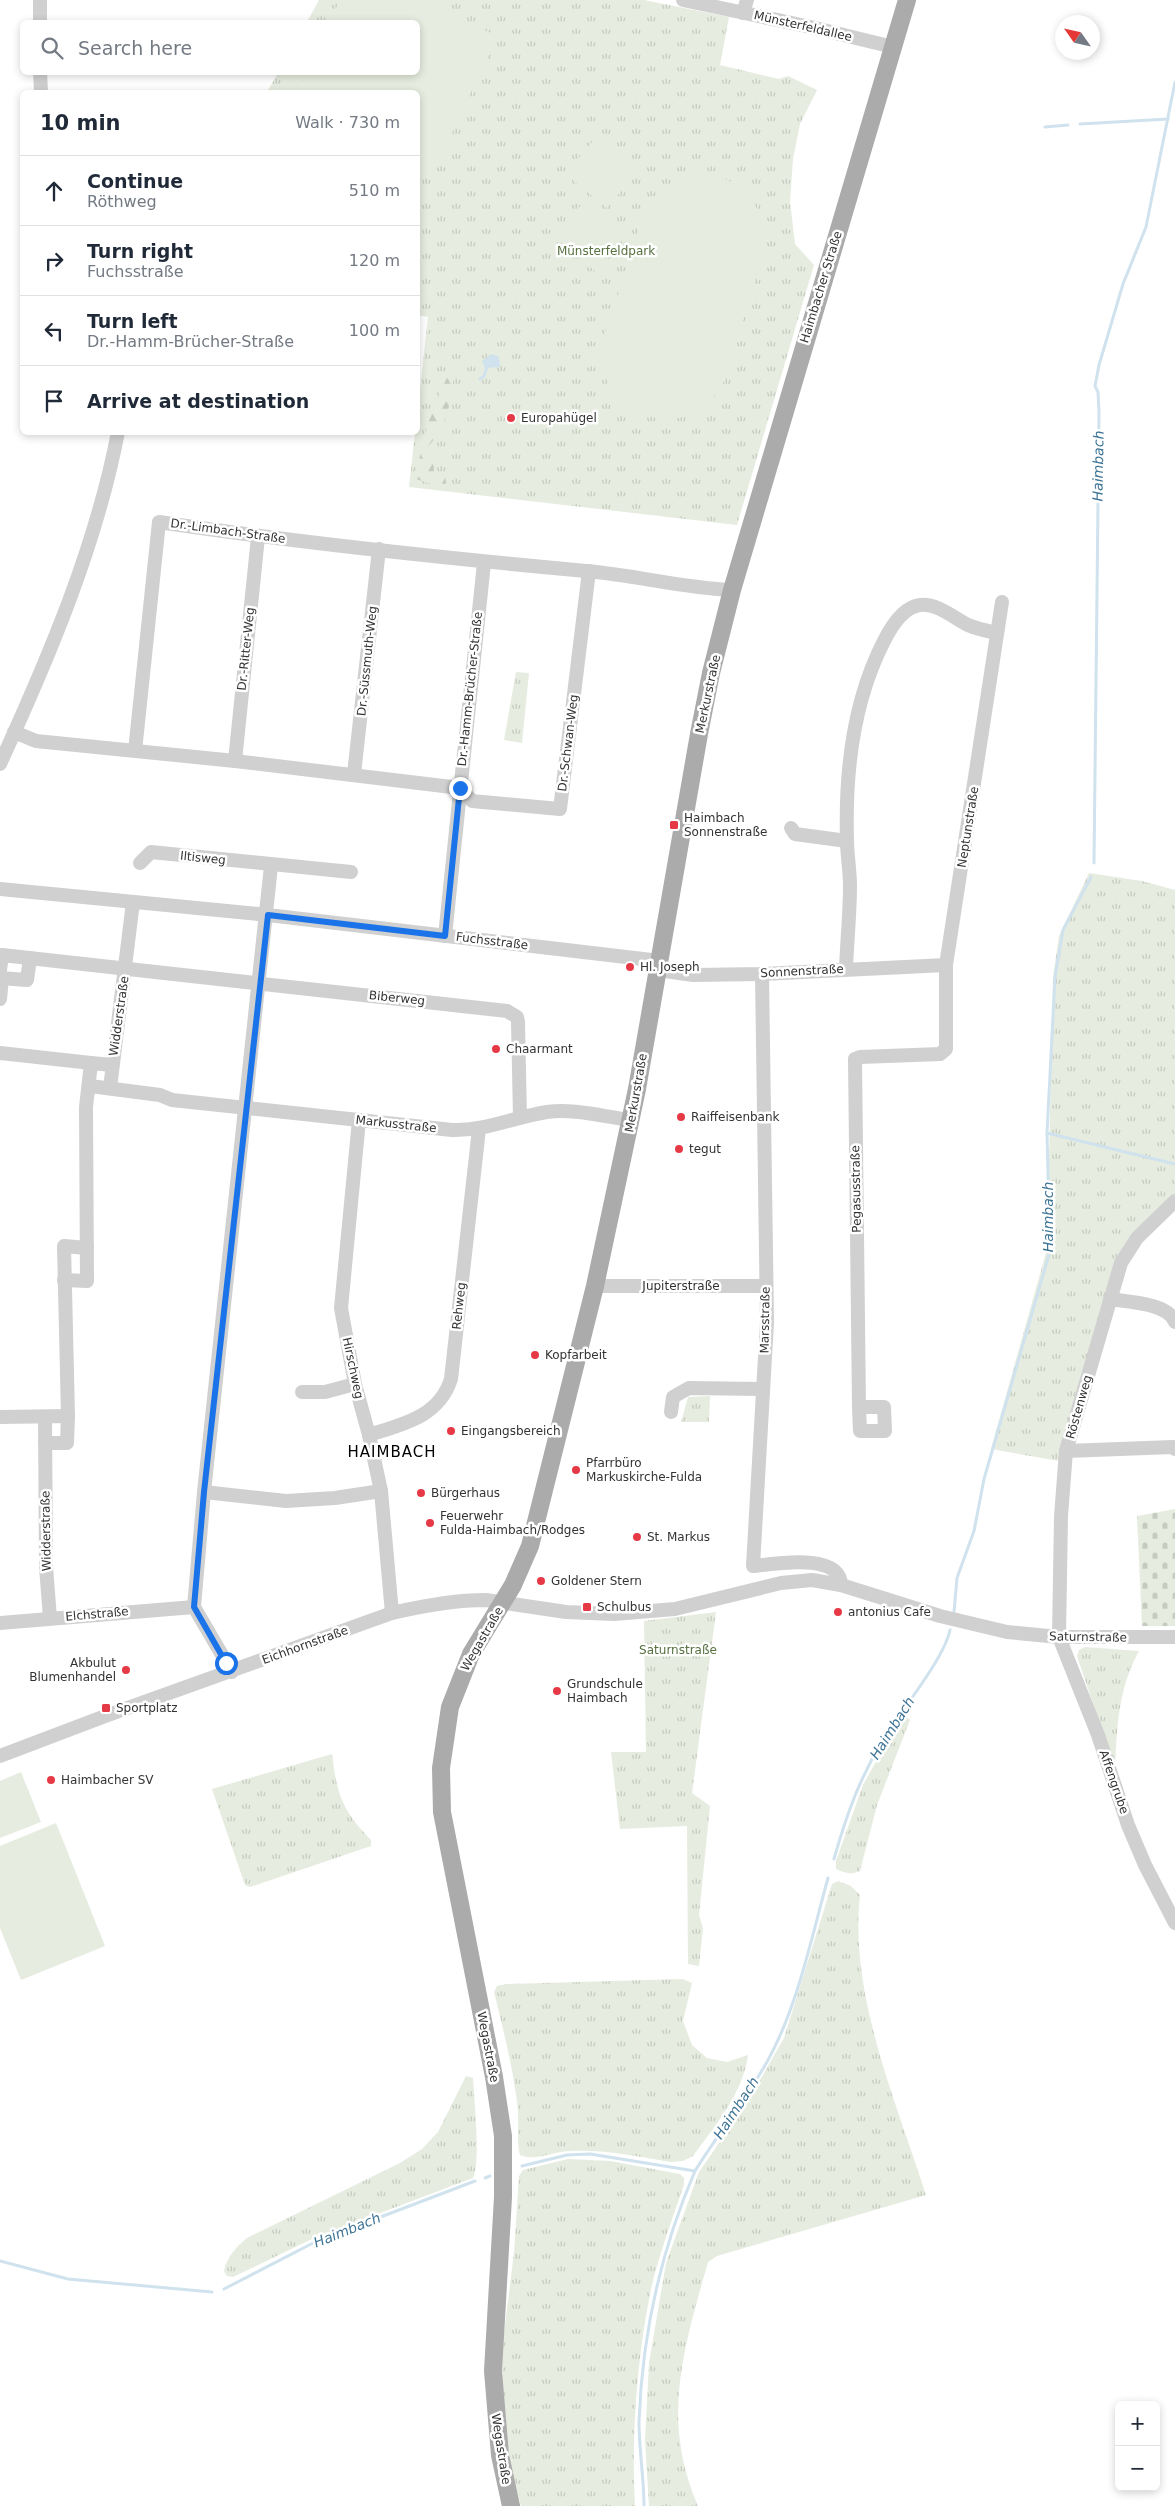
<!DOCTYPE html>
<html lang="en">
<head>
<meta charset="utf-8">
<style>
	body { margin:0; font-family:"DejaVu Sans",sans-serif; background:#f6f6f7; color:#1f2937 }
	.controls { position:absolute; right:15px; bottom:15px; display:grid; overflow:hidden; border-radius:8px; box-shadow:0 2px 8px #0003 }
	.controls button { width:45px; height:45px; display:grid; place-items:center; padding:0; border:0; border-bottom:1px solid #e0e1e3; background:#fff; color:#1f2937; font:25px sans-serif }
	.compass { position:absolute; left:1055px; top:15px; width:45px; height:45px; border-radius:50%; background:#fff; box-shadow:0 2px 8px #0003; rotate:304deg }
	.stop { position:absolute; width:15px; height:15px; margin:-11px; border:4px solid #1a73e8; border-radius:50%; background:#fff }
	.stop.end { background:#1a73e8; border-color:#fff; box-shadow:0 1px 5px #0008 }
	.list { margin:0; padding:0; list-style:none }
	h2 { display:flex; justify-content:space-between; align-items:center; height:65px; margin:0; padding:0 20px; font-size:21px }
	h2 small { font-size:16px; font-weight:400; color:#747a83 }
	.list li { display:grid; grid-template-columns:32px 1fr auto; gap:15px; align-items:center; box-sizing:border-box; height:70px; padding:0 20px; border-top:1px solid #e0e1e3 }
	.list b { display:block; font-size:19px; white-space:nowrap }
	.list p { margin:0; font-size:16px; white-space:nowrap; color:#747a83 }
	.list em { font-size:16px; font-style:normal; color:#747a83 }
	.icon { flex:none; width:28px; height:28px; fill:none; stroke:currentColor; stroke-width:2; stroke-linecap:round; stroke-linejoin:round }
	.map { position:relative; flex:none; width:1175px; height:2506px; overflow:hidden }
	.search { position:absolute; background:#fff; box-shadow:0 2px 8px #0003; left:20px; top:20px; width:400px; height:55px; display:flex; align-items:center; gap:12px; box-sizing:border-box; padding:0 18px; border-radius:8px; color:#747a83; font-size:19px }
	.panel { position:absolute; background:#fff; box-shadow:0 2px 8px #0003; left:20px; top:90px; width:400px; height:345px; border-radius:8px }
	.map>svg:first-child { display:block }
	.grass { fill:url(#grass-tufts) }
	.forest { fill:url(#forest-firs) }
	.cemetery { fill:url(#cemetery-stones) }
	.garden { fill:#e6ecdf }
	.water { fill:#cfe2ee }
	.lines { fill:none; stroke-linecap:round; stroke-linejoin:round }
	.stream { stroke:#cfe2ee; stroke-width:3 }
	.minor { stroke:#d0d0d0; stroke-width:14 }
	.major { stroke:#ababab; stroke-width:18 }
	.route { stroke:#1a73e8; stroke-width:6 }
	.poi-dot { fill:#e63946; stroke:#fff; stroke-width:2 }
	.labels { text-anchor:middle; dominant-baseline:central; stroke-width:5; stroke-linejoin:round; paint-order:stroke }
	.street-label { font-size:12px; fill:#333; stroke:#fff }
	.park-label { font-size:12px; fill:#56703f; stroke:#fff }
	.poi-label { font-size:12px; fill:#333; stroke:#fff; text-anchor:start }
	.water-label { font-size:14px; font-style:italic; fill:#3f7597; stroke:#fff }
	.quarter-label { font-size:15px; letter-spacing:1px; fill:#000; stroke:#fff }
</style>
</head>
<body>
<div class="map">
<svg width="1175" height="2506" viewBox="0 0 1175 2506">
	<defs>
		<pattern id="grass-tufts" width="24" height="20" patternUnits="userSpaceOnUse" patternTransform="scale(1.25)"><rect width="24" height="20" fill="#e6ecdf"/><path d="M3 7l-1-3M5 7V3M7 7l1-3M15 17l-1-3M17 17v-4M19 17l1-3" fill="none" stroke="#c6cbc0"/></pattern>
		<pattern id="forest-firs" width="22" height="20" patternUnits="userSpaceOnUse" patternTransform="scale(1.25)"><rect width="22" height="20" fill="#e6ecdf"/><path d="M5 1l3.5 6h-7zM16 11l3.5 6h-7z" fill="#c6cbc0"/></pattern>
		<pattern id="cemetery-stones" width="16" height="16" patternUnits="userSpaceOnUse" patternTransform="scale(1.25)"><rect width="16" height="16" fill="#e6ecdf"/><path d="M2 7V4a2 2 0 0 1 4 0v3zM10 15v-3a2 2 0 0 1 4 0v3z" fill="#c6cbc0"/></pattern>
	</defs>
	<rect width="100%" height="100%" fill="#fff"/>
	<g class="grass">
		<polygon points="319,0 644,0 729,17 720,65 779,79 788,76 817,90 800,124 793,159 790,201 795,244 814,265 737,525 409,487 415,433 418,432 418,409 428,317 418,315 418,92 267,92 278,73 418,72 418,22 307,22"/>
		<polygon points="516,672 529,673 522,743 504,740"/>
		<polygon points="1089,873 1142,881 1175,890 1175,1194 1139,1229 1059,1461 991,1449 1047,1249 1053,977 1059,936"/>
		<polygon points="710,1396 709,1422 681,1422 688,1397"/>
		<polygon points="716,1612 692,1793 710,1806 699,1915 703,1928 699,1966 688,1964 687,1826 620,1829 611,1752 646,1752 644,1621"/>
		<path d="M1085,1647l54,4c-21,38 -22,76 -24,118l-38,-113 2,-6z"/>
		<path d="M906,1716l4,4 -33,85 -17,66c-9,4 -15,2 -24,-2v-8l27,-76 25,-45z"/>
		<path d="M332,1754c5,41 10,56 39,86v6l-121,41 -5,-2 -33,-96z"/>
		<path d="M838,1881l13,5 9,9c-11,100 36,206 66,300l-209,61 -9,6c-24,86 -48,157 -10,244h-49l-4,-66 4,-77 17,-100 33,-91 49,-71 36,-63 48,-154z"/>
		<path d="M683,1979l9,4 -9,38 9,24 15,13 20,4 21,-7c-5,38 -33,71 -55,101l-10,5 -13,1c-34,-6 -66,-13 -100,-11 -16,0 -35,11 -50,4 -4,-11 0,-38 -3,-53 -5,-38 -14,-74 -23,-110l3,-6 9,-2z"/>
		<path d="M466,2076l7,2c1,22 8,82 0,100l-159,60 -81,39 -6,-1 -3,-5c3,-14 12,-24 23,-33l153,-75 22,-14 16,-17z"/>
		<path d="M568,2159l42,2 70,13 4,4v6c-11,34 -25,70 -33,105 -14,68 -20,148 -16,217h-114l-8,-29 -8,-47 -3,-61 1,-28 11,-88 5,-77 4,-6z"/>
	</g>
	<path class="forest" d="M453,375c1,22 -9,58 -26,72l6,6 1,21 11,1 2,14 -31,-10c6,-39 14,-68 32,-103z"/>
	<polygon class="cemetery" points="1175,1509 1175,1626 1142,1626 1137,1516"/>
	<g class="garden">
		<polygon points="340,0 420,0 497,36 435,169 418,161 418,92 297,92 306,73 418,72 418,22 329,22"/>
		<polygon points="598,135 639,169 607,208 565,174"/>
		<path d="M705,174c42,5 64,39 59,79l-40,128c-12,22 -32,39 -58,38 -38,-2 -70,-34 -64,-74 2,-13 9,-27 13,-40 9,-31 19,-61 28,-92 14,-25 33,-37 62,-39z"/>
		<polygon points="587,198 628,232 595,271 554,237"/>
		<polygon points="21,1772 41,1822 0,1838 0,1781"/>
		<polygon points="56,1823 105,1946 21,1980 0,1928 0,1846"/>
	</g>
	<polygon class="water" points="492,354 499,357 500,367 485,368 482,361"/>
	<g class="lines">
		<g class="stream">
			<polyline points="1080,124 1168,119"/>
			<polyline points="1045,127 1068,125"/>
			<polyline points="480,379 484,376 487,367"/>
			<polyline points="1094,863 1099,412 1098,392 1095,386 1099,365 1123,284 1146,227 1175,82"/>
			<polyline points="1047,1133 1175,1164"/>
			<polyline points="954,1612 957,1578 974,1531 984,1479 1050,1251 1047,1133 1055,977 1063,930 1091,877"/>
			<path d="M834,1859c12,-43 26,-82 50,-121 17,-27 60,-79 66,-108"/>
			<path d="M522,2166l45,-11 23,-1 105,17c23,-37 50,-71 72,-109 31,-56 44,-123 61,-184"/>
			<polyline points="485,2178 490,2176"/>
			<polyline points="0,2261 68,2279 212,2292"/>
			<polyline points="224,2289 315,2242 475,2181"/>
			<path d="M644,2506c0,-28 -5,-56 -5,-84 3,-87 22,-172 56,-251"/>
		</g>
		<g class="minor">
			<polyline points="40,0 40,22"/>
			<polyline points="683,0 815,28 893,47"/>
			<polyline points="743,13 747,0"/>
			<polyline points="40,72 41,92"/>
			<polyline points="14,732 36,741 235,761 460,788"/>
			<path d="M135,751l24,-229c142,21 284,36 427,49 49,4 97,17 146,19"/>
			<polyline points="235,761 258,537"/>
			<path d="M0,764c48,-105 96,-217 118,-332"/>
			<polyline points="354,774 379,549"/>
			<polyline points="460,788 472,801 560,809 589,571"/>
			<polyline points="791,828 795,834 847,841"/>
			<polyline points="140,863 151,852 351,872"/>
			<polyline points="0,889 268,915 660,961"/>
			<polyline points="445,936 484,563"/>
			<path d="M846,969c1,-28 4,-56 4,-83 0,-16 -3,-31 -3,-46 -2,-67 6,-139 37,-199 7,-14 19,-34 36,-36 17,-2 34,13 48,20 9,4 19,6 29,8"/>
			<polyline points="0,970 2,955 507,1011 517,1017 518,1022 520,1118"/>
			<polyline points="658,970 693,975 762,974 946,965"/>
			<path d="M762,974l5,348 -14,244c22,-2 87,-14 88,19"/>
			<polyline points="0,978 27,980 30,958"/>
			<polyline points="0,999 2,978"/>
			<polyline points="0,1053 91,1063"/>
			<path d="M90,1086l70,9 12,5 280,30c33,1 62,-13 95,-18 27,-4 57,5 84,8"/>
			<polyline points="110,1088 133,902"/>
			<polyline points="359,1120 341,1308 355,1384 369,1435 381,1491 392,1613"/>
			<polyline points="1175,1201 1137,1238 1121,1263 1066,1451 1061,1516 1059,1637 1098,1735 1128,1825 1145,1865 1175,1923"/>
			<polyline points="64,1280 87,1281 86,1107 91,1063 112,1065"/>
			<polyline points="595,1286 766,1286"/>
			<path d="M1110,1299c18,3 58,4 65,23"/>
			<polyline points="302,1392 325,1392 355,1384"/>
			<polyline points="859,1407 855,1059 860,1057 940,1054 946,1049 946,965 1002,602"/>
			<polygon points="859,1407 884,1407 885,1431 860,1431"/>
			<polyline points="671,1412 673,1397 689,1388 762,1389"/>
			<polyline points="68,1416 64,1246 87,1248"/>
			<polyline points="0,1417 68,1416 67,1443 45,1443"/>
			<polyline points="45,1417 46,1567 50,1618"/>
			<path d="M369,1435c34,-11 70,-18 82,-56l28,-250"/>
			<polyline points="1066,1451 1173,1447 1175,1449"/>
			<polyline points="204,1492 286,1501 335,1498 381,1491"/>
			<polyline points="0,1623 194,1607"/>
			<polyline points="232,1672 194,1607 204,1492 271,866"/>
			<path d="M0,1756l108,-41 284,-102c30,-7 62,-13 94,-13l80,12 48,2 61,-5 106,-26 31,-3 29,5 99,31 67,16 52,5h116"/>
		</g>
		<polyline class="major" points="511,2506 500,2455 493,2371 503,2197 503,2136 494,2077 442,1812 441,1768 450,1707 471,1654 513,1585 530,1546 595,1286 637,1089 699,734 711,673 732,590 907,0"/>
	</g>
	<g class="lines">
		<polyline class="route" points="226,1663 194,1607 204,1492 268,915 445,936 460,788"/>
	</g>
	<g class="poi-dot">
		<circle cx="511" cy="418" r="5"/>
		<rect x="669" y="820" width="10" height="10" rx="2.5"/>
		<circle cx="630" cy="967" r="5"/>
		<circle cx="496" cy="1049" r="5"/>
		<circle cx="681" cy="1117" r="5"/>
		<circle cx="679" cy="1149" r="5"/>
		<circle cx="535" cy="1355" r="5"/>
		<circle cx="451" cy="1431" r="5"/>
		<circle cx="576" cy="1470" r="5"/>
		<circle cx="421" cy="1493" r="5"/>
		<circle cx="430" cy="1523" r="5"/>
		<circle cx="637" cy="1537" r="5"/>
		<circle cx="541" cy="1581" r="5"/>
		<rect x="582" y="1602" width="10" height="10" rx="2.5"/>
		<circle cx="838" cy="1612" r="5"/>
		<circle cx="126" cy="1670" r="5"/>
		<circle cx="557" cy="1691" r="5"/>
		<rect x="101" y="1703" width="10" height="10" rx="2.5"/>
		<circle cx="51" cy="1780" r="5"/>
	</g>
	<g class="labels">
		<g class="street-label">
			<text transform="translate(803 26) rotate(13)">Münsterfeldallee</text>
			<text transform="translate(821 287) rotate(-73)">Haimbacher Straße</text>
			<text transform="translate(228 531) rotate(8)">Dr.-Limbach-Straße</text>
			<text transform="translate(246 649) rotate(-84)">Dr.-Ritter-Weg</text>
			<text transform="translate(367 661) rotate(-84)">Dr.-Süssmuth-Weg</text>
			<text transform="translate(470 689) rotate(-84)">Dr.-Hamm-Brücher-Straße</text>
			<text transform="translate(708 694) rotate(-78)">Merkurstraße</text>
			<text transform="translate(568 743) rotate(-83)">Dr.-Schwan-Weg</text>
			<text transform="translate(968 827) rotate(-81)">Neptunstraße</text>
			<text transform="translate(203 858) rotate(6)">Iltisweg</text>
			<text transform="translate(492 941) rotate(7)">Fuchsstraße</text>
			<text transform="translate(802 971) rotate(-3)">Sonnenstraße</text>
			<text transform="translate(397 998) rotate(6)">Biberweg</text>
			<text transform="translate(119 1016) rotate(-82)">Widderstraße</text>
			<text transform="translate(636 1093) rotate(-80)">Merkurstraße</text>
			<text transform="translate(396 1124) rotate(6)">Markusstraße</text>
			<text transform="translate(856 1189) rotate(-91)">Pegasusstraße</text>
			<text x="681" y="1286">Jupiterstraße</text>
			<text transform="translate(459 1306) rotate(-84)">Rehweg</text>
			<text transform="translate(765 1320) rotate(-89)">Marsstraße</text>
			<text transform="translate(353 1368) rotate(78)">Hirschweg</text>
			<text transform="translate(1079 1407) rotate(-74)">Röstenweg</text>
			<text transform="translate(46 1531) rotate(-91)">Widderstraße</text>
			<text transform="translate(97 1614) rotate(-5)">Elchstraße</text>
			<text transform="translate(1088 1637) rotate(1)">Saturnstraße</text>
			<text transform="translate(482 1639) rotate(-60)">Wegastraße</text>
			<text transform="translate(305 1645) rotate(-20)">Eichhornstraße</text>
			<text transform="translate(1114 1782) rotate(71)">Affengrube</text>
			<text transform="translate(488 2047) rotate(79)">Wegastraße</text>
			<text transform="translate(501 2449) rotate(81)">Wegastraße</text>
		</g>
		<g class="park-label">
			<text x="606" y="251">Münsterfeldpark</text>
			<text x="678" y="1650">Saturnstraße</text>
		</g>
		<g class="poi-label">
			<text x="521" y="418">Europahügel</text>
			<text x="684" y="818">Haimbach<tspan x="684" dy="14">Sonnenstraße</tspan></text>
			<text x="640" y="967">Hl. Joseph</text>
			<text x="506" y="1049">Chaarmant</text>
			<text x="691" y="1117">Raiffeisenbank</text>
			<text x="689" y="1149">tegut</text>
			<text x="545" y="1355">Kopfarbeit</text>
			<text x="461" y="1431">Eingangsbereich</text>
			<text x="586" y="1463">Pfarrbüro<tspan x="586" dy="14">Markuskirche-Fulda</tspan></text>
			<text x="431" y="1493">Bürgerhaus</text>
			<text x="440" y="1516">Feuerwehr<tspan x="440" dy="14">Fulda-Haimbach/Rodges</tspan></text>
			<text x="647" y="1537">St. Markus</text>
			<text x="551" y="1581">Goldener Stern</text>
			<text x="597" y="1607">Schulbus</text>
			<text x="848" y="1612">antonius Cafe</text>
			<text x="116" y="1663" text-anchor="end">Akbulut<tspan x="116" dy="14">Blumenhandel</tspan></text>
			<text x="567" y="1684">Grundschule<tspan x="567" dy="14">Haimbach</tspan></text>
			<text x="116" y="1708">Sportplatz</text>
			<text x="61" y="1780">Haimbacher SV</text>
		</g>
		<g class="water-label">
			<text transform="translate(1098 466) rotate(-89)">Haimbach</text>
			<text transform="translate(1048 1217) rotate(-90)">Haimbach</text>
			<text transform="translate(892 1728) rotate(-58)">Haimbach</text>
			<text transform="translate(736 2108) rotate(-57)">Haimbach</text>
			<text transform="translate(347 2230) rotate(-22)">Haimbach</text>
		</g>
		<g class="quarter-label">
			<text x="392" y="1452">HAIMBACH</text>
		</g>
	</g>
</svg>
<div class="controls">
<button>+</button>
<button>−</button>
</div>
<svg class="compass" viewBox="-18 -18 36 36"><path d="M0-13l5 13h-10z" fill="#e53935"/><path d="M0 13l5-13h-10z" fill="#747a83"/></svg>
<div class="stop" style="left:226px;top:1663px"></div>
<div class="stop end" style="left:460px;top:788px"></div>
<div class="search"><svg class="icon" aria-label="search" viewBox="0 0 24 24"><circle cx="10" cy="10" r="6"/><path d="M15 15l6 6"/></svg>Search here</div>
<section class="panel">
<h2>10 min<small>Walk · 730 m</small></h2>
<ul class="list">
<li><svg class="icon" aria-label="ahead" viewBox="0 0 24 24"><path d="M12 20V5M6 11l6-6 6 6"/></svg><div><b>Continue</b><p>Röthweg</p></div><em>510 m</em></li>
<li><svg class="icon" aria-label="right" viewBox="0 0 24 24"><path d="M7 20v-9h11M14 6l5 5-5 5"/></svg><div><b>Turn right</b><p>Fuchsstraße</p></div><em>120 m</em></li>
<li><svg class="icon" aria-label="left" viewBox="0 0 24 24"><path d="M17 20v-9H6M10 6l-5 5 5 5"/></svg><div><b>Turn left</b><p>Dr.-Hamm-Brücher-Straße</p></div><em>100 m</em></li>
<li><svg class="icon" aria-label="arrive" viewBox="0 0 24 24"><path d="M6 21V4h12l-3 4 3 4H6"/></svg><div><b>Arrive at destination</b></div></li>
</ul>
</section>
</div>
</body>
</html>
